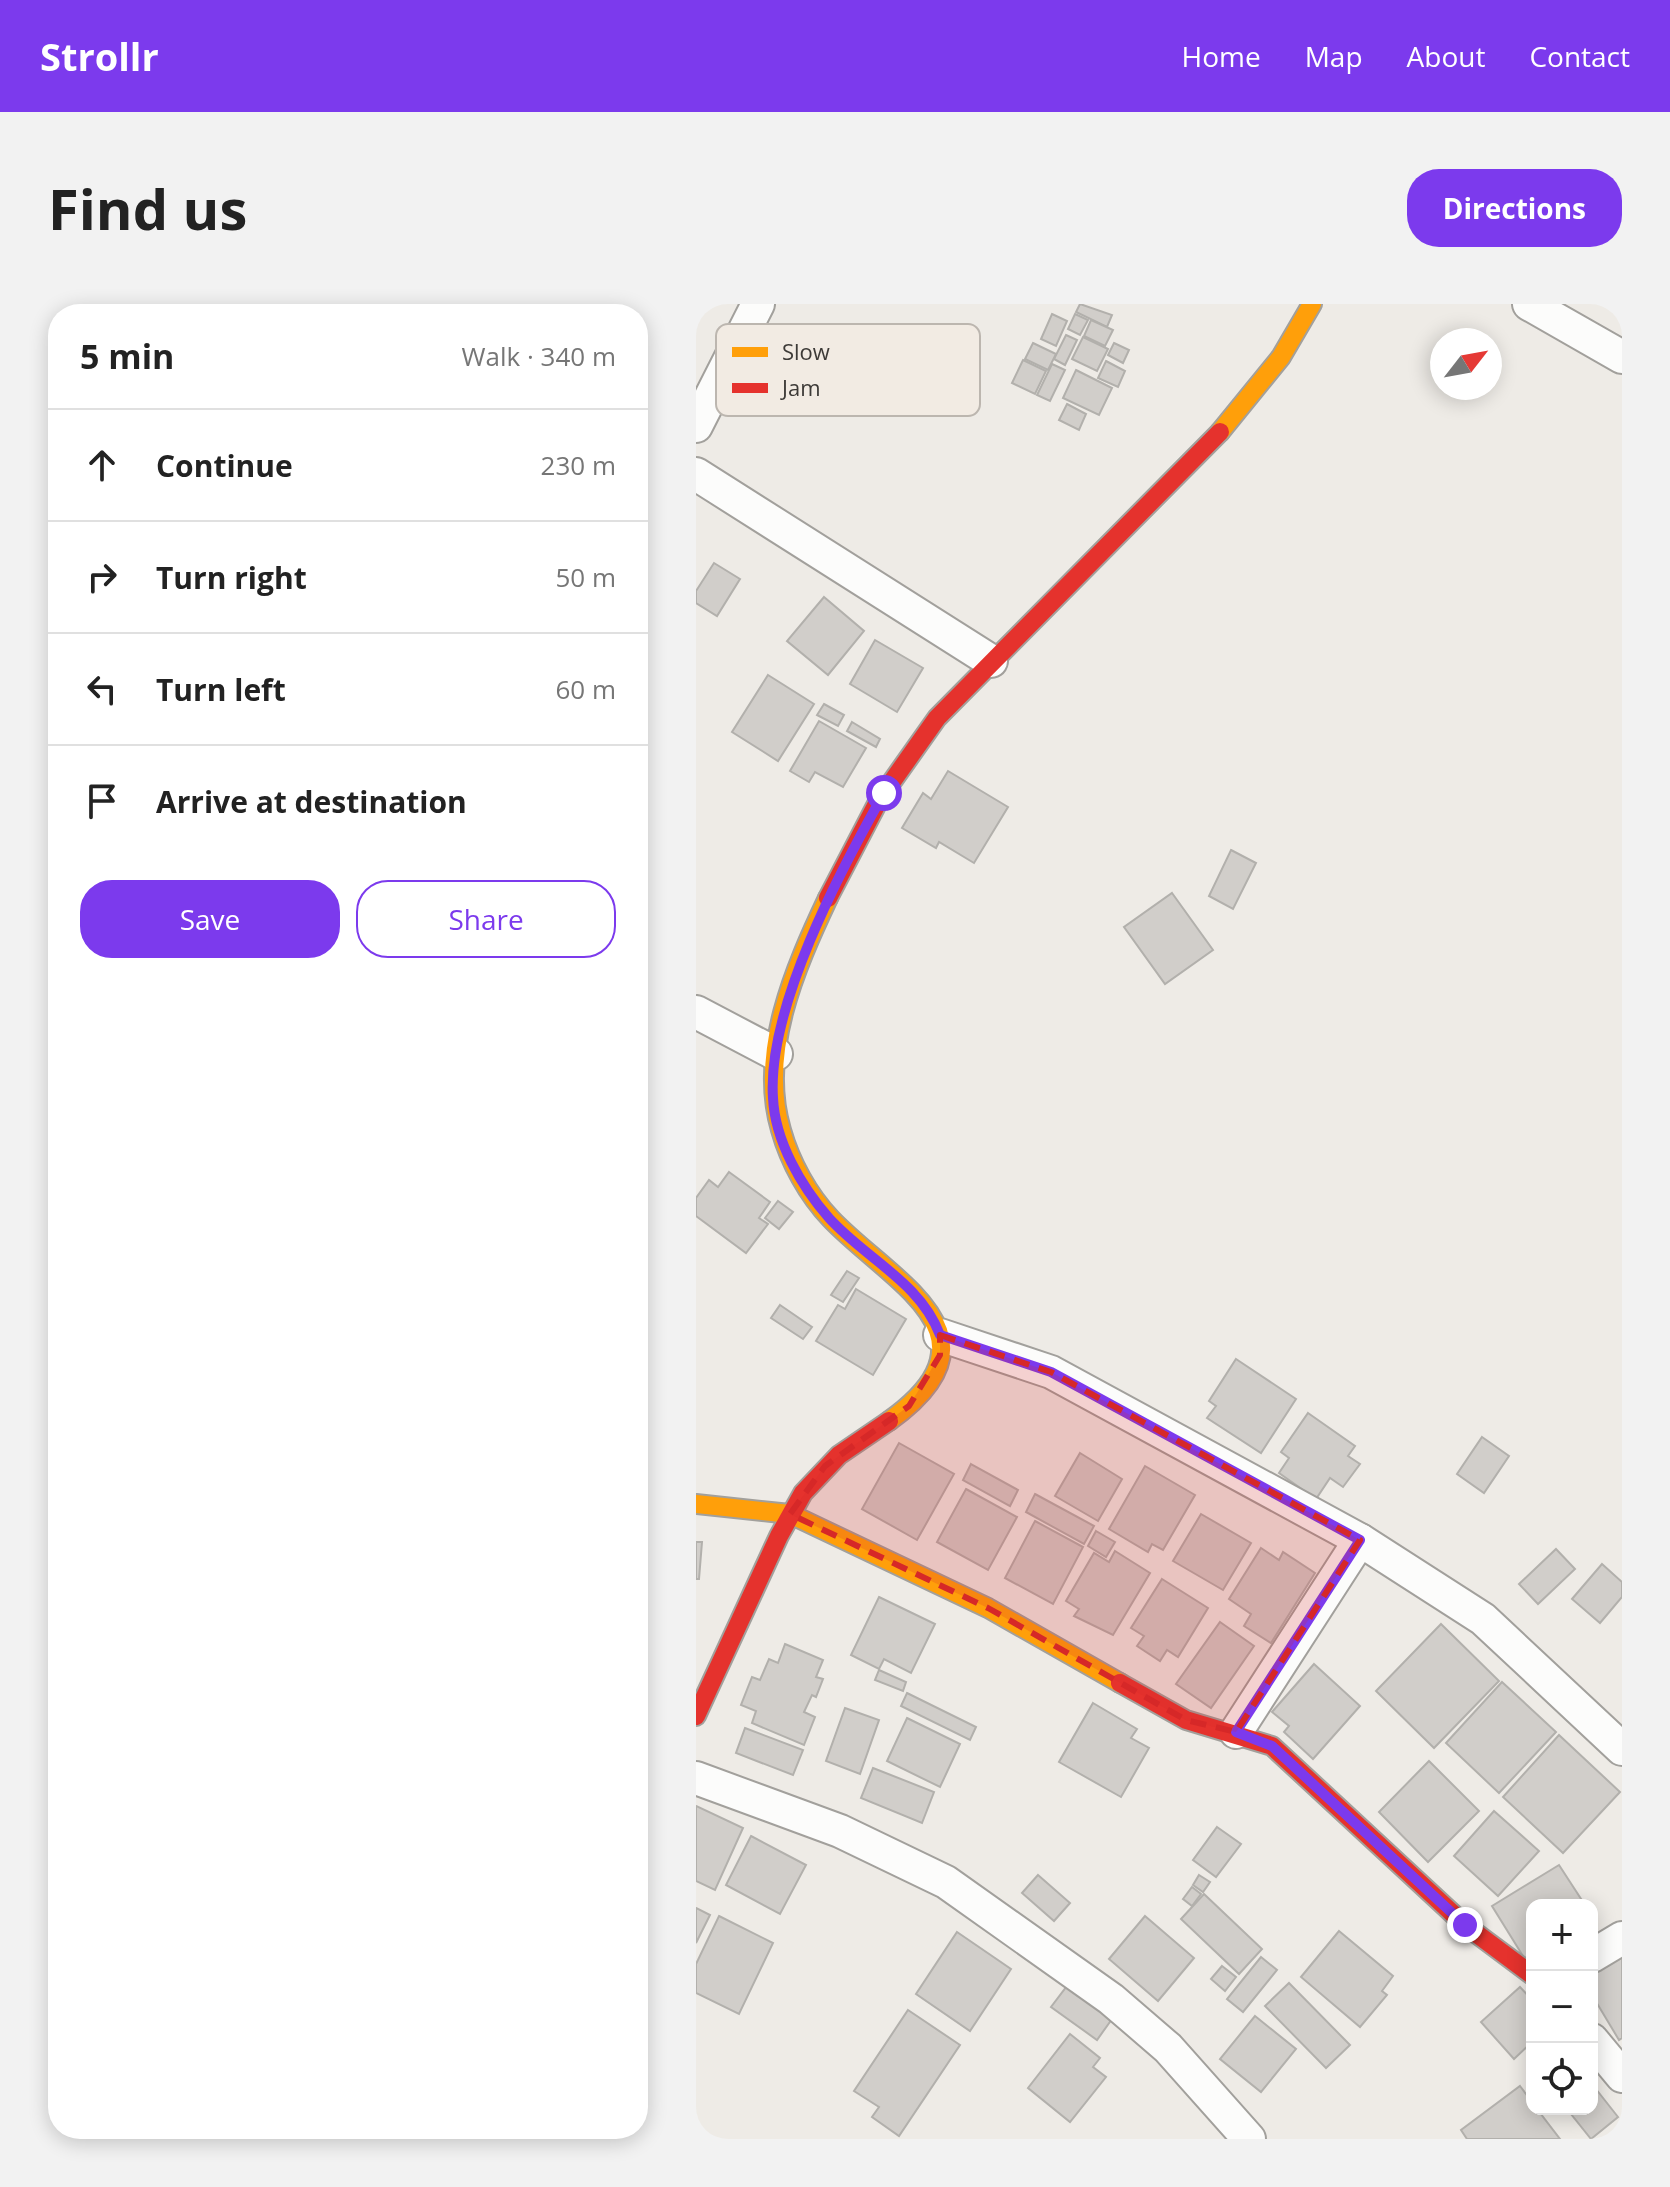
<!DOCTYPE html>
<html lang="en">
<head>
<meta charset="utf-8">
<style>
	body { margin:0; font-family:"Open Sans",sans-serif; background:#f2f2f2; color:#222 }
	.controls { position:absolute; right:24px; bottom:24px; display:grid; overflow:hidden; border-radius:16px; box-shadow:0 4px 20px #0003 }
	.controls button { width:72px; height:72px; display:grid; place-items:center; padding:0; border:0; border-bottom:2px solid #e0e0e0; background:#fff; color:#222; font:40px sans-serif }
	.compass { position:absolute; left:734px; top:24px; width:72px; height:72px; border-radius:50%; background:#fff; box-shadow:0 4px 20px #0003; rotate:59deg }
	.stop { position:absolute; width:24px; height:24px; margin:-18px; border:6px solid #7c3aed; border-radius:50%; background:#fff }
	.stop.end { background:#7c3aed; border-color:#fff; box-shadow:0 2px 8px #0008 }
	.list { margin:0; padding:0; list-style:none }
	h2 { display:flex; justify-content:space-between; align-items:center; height:104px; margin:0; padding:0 32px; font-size:34px }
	h2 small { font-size:26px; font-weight:400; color:#767676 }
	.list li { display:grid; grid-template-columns:52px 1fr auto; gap:24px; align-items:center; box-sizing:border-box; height:112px; padding:0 32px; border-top:2px solid #e0e0e0 }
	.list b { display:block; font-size:30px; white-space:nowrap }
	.list em { font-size:26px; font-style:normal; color:#767676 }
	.actions { display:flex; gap:16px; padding:24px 32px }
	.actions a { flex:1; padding:18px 0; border:2px solid #7c3aed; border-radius:32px; text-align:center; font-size:28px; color:#7c3aed }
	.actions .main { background:#7c3aed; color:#fff }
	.icon { flex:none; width:44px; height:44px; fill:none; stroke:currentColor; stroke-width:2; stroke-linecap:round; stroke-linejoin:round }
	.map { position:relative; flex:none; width:926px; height:1835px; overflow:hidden; border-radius:32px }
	header { display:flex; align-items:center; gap:48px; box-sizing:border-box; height:112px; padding:0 40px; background:#7c3aed; color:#fff }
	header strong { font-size:38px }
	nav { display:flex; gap:44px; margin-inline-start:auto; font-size:28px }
	.intro { display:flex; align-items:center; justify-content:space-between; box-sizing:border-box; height:192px; padding:0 48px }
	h1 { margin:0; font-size:56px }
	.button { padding:20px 36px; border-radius:32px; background:#7c3aed; color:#fff; font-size:28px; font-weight:700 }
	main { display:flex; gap:48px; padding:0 48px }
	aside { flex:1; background:#fff; border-radius:32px; box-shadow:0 4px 20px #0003 }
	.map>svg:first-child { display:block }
	.building { fill:#d1ceca; stroke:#b2b0ac; stroke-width:2 }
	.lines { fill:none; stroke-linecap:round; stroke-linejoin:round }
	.street-casing { stroke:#a2a09c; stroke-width:36 }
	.slow-casing { stroke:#a2a09c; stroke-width:22 }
	.jam-casing { stroke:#a2a09c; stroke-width:22 }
	.street { stroke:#fcfcfb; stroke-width:32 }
	.slow { stroke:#ff9f0a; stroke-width:18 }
	.jam { stroke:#e5322d; stroke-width:18 }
	.route { stroke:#7c3aed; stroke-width:10 }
	.marked { fill:#d62828; fill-opacity:0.2; stroke:#d62828; stroke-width:6; stroke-dasharray:16 10; stroke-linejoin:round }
	.key { fill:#f2ebe3; stroke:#bcb6af; stroke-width:2 }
	.key-label { font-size:22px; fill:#3d3a37 }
</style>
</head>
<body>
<header>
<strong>Strollr</strong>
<nav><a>Home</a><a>Map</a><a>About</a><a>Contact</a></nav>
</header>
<div class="intro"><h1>Find us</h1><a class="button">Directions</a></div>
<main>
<aside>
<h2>5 min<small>Walk · 340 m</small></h2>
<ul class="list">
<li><svg class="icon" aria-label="ahead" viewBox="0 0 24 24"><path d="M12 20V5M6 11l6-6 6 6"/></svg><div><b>Continue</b></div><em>230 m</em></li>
<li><svg class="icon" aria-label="right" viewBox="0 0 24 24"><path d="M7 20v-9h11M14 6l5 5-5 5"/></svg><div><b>Turn right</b></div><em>50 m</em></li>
<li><svg class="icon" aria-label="left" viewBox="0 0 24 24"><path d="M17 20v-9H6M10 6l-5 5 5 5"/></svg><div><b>Turn left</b></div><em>60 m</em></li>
<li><svg class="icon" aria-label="arrive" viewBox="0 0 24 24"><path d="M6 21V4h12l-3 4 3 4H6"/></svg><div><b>Arrive at destination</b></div></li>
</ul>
<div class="actions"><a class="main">Save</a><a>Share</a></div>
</aside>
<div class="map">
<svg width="926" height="1835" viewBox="0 0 926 1835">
	<rect width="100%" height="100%" fill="#eeebe6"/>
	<g class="building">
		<polygon points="384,0 416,11 411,23 380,8"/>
		<polygon points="356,10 371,17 360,42 345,35"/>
		<polygon points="379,10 392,16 384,31 372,25"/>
		<polygon points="395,16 417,26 409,42 388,32"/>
		<polygon points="370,31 381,36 369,61 358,55"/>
		<polygon points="387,33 412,45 401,67 376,55"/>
		<polygon points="337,39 360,50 352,66 329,55"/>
		<polygon points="418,39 433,46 427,59 412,51"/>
		<polygon points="327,56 350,67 339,90 316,79"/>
		<polygon points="410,57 429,67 422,83 402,74"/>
		<polygon points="356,60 369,66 354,97 341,91"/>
		<polygon points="380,66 416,84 403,111 367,94"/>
		<polygon points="371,100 390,110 383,126 363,116"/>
		<polygon points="18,259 44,275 21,312 0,299 0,287"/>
		<polygon points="128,293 168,327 132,371 91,337"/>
		<polygon points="179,336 227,364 201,408 154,380"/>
		<polygon points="72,371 118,400 82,457 36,428"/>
		<polygon points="128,400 148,411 142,422 121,411"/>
		<polygon points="123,417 170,444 147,483 119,468 113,478 94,467"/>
		<polygon points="156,418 184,435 180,443 151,427"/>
		<polygon points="252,467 312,503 278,559 243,538 240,544 206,524 227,489 235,495"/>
		<polygon points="535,546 560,559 537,605 513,592"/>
		<polygon points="476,589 517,646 469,680 428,623"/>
		<polygon points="33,868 74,898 63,914 72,920 50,949 0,912 0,894 13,876 22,883"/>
		<polygon points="82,897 97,908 83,925 69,914"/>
		<polygon points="151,967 163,974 147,998 135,991"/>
		<polygon points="160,985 210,1015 177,1071 120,1037 142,1001 149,1005"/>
		<polygon points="84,1001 116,1023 107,1035 75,1014"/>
		<polygon points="540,1055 600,1095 565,1149 511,1114 520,1102 513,1097"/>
		<polygon points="612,1109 659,1142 652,1152 664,1160 647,1183 634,1174 620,1195 583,1169 593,1154 585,1148"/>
		<polygon points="786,1133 813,1152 788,1189 761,1170"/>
		<polygon points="203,1139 258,1170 221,1236 166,1205"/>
		<polygon points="384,1149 426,1175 402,1217 359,1192"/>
		<polygon points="275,1160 322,1186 314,1202 267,1176"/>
		<polygon points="449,1162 499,1191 467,1246 456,1240 452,1248 413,1225"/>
		<polygon points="270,1185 321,1213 292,1266 241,1238"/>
		<polygon points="339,1190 398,1222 388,1240 330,1208"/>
		<polygon points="505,1210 555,1239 527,1286 477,1257"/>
		<polygon points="339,1217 387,1243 357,1300 309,1274"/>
		<polygon points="400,1227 419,1238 410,1253 392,1242"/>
		<polygon points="0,1238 6,1238 3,1275 0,1275"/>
		<polygon points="565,1244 583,1256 587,1248 619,1269 575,1339 548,1322 555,1310 533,1295"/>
		<polygon points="860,1245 879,1265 842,1300 823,1280"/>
		<polygon points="419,1247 454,1269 417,1331 378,1312 383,1305 370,1297 398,1249 413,1258"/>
		<polygon points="906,1260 926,1278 926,1293 904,1319 876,1295"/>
		<polygon points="466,1275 512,1304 482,1353 471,1346 464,1357 441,1342 448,1332 435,1324"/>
		<polygon points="183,1293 239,1320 215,1369 188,1355 183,1365 155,1351"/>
		<polygon points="524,1318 558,1342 515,1404 480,1380"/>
		<polygon points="745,1320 803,1377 738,1444 680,1387"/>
		<polygon points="89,1340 127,1356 120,1373 127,1375 120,1393 116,1391 108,1408 119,1413 108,1441 56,1419 60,1407 45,1401 56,1373 64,1376 73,1355 82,1359"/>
		<polygon points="618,1360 664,1402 617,1455 588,1428 593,1422 576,1408"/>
		<polygon points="183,1366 210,1378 207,1387 179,1376"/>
		<polygon points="806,1378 860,1428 803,1489 750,1439"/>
		<polygon points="211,1389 280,1423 274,1436 205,1402"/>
		<polygon points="397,1399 441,1425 435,1434 453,1444 425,1493 363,1458"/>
		<polygon points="149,1404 183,1416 164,1470 130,1457"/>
		<polygon points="211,1414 264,1440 244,1483 191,1457"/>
		<polygon points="49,1424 107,1446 97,1471 40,1449"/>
		<polygon points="863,1431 924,1488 867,1549 807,1493"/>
		<polygon points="733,1457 783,1507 732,1558 683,1508"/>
		<polygon points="177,1464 238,1488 226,1519 165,1494"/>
		<polygon points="0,1502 47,1524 19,1586 0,1577"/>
		<polygon points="798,1507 843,1547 802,1592 758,1552"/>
		<polygon points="521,1523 545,1540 520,1573 497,1556"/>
		<polygon points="55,1532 110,1561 84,1610 30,1581"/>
		<polygon points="863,1561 889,1601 836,1601 836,1657 832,1660 796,1602"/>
		<polygon points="342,1571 374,1599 358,1617 326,1589"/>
		<polygon points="503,1571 514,1578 507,1588 497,1581"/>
		<polygon points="496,1583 505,1590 496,1602 487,1595"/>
		<polygon points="508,1590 566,1645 543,1670 485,1615"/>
		<polygon points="0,1604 14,1611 0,1639"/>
		<polygon points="23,1612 77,1639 43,1710 0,1689 0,1660"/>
		<polygon points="449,1612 498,1654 462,1697 413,1655"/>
		<polygon points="643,1627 697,1672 686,1687 691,1691 664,1723 605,1673"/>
		<polygon points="261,1628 315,1665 274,1727 220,1690"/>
		<polygon points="926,1649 926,1734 923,1736 896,1691 896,1668"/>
		<polygon points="565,1653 581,1666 547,1708 531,1695"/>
		<polygon points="526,1662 540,1673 529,1687 515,1675"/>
		<polygon points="593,1679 654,1741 630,1764 569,1702"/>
		<polygon points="371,1682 416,1715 401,1736 355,1703"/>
		<polygon points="824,1683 836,1696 836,1738 818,1755 785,1718"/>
		<polygon points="212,1706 264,1741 203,1832 176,1813 183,1803 158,1787"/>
		<polygon points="559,1712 600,1745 565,1788 524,1755"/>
		<polygon points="374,1730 404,1754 397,1763 410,1773 374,1818 332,1784"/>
		<polygon points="896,1780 922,1813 895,1835 871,1805 896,1805"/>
		<polygon points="824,1782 836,1798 836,1805 841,1805 864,1835 771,1835 765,1826"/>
	</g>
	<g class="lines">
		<defs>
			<g id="street">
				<polyline points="833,0 926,53"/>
				<polyline points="0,122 62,0"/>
				<polyline points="0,170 295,357"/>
				<polyline points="0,708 80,750"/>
				<polyline points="244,1031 355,1068 664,1236 787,1315 926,1445"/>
				<polyline points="540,1428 664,1236"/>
				<polyline points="0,1474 144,1527 250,1578 415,1695 472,1744 553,1835"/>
				<polyline points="896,1652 926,1634"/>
				<polyline points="896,1736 926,1772"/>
			</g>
			<g id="slow">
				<polyline points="524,128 585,53 616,0"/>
				<path d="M132,594c-33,70 -70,154 -47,232 9,32 27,65 50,89 60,63 179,116 58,202"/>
				<polyline points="0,1200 94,1210 292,1304 424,1379"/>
			</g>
			<g id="jam">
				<polyline points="132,594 183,496 241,414 524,128"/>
				<polyline points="424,1379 490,1416 576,1442 769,1621 836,1671"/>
				<polyline points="0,1412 83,1232 107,1189 143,1151 193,1117"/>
			</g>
		</defs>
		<use href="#street" class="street-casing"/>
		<use href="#slow" class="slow-casing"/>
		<use href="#jam" class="jam-casing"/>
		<use href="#street" class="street"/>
		<use href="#slow" class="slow"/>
		<use href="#jam" class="jam"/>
	</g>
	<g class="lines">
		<path class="route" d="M188,489c-44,78 -117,215 -111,305 2,43 28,88 56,120 37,41 91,64 111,117l111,37 309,168 -124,192 36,14 193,179"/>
	</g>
	<path class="marked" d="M244,1031l111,37 309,168 -124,192 -50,-12 -198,-112 -198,-94 35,-48 84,-60 31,-51z"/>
	<rect x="20" y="20" width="264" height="92" rx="12" class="key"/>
	<rect x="36" y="43" width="36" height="10" fill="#ff9f0a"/>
	<rect x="36" y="79" width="36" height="10" fill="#e5322d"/>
	<g class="key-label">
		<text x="86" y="56">Slow</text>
		<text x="86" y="92">Jam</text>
	</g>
</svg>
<div class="controls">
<button>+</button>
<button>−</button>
<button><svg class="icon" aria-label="locate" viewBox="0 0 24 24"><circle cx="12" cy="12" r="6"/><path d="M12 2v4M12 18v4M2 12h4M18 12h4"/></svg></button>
</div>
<svg class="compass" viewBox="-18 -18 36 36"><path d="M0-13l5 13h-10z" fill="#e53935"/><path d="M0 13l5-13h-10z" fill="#767676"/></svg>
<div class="stop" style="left:188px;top:489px"></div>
<div class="stop end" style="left:769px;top:1621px"></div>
</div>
</main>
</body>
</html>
